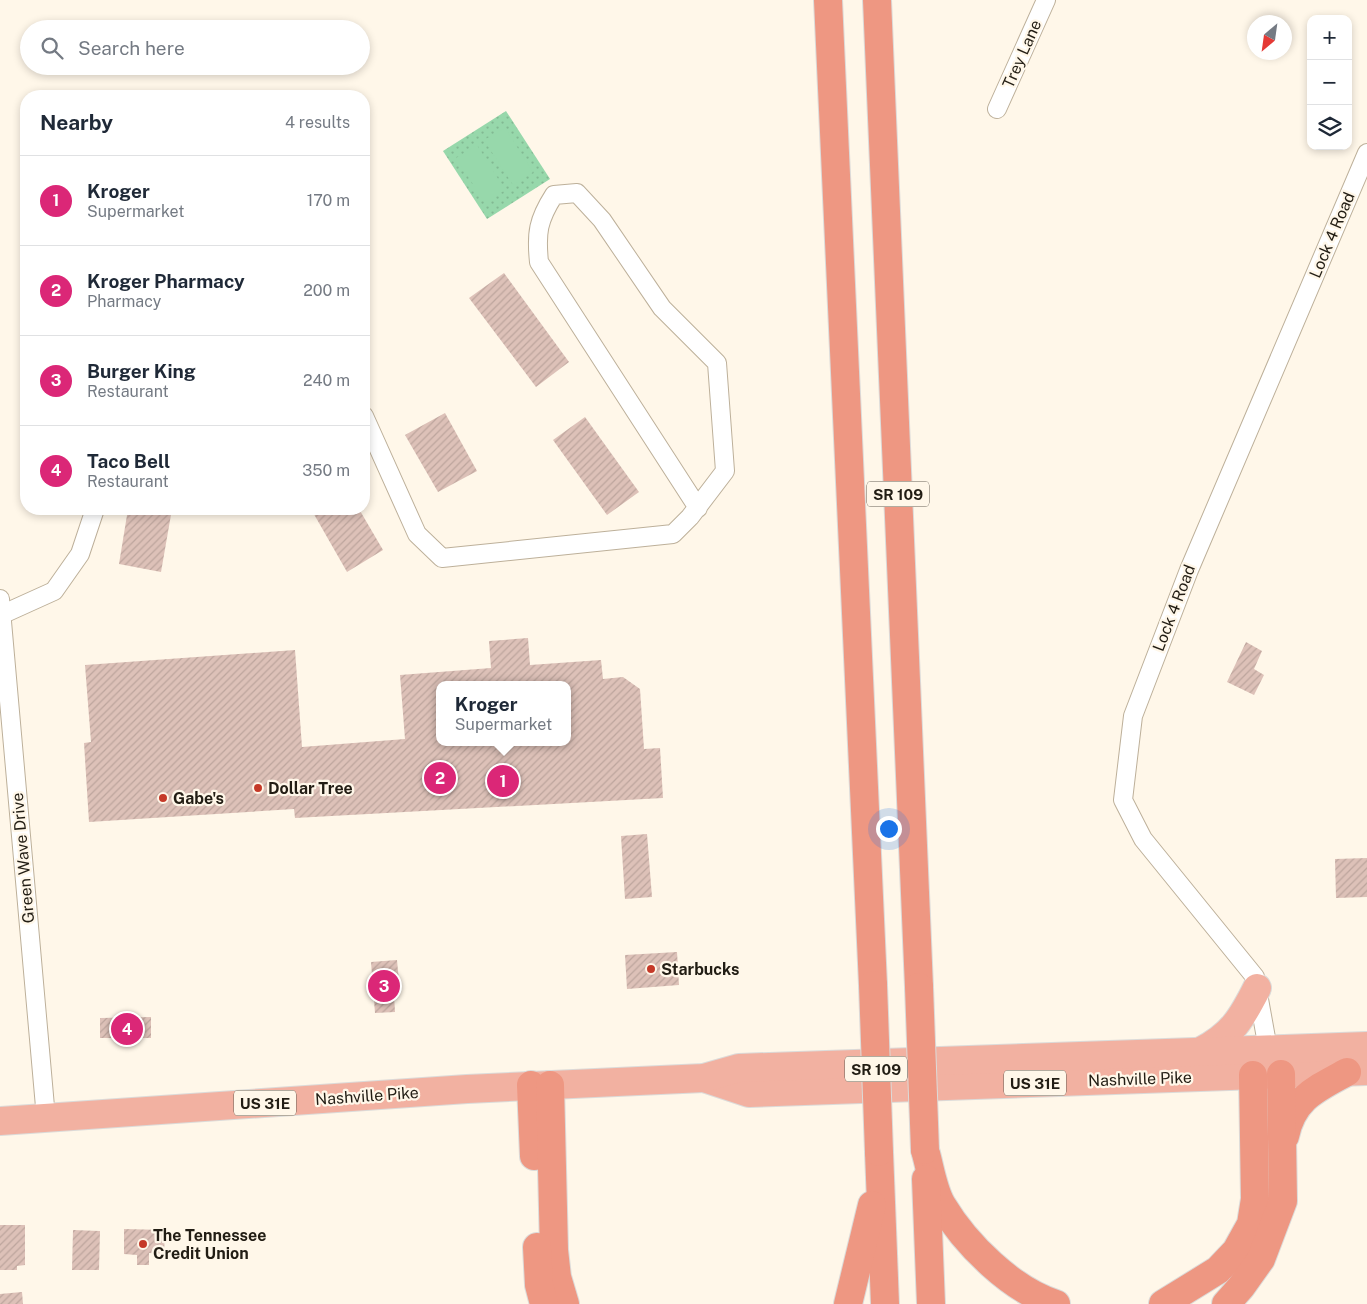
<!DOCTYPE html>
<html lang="en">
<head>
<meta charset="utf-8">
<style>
	body { margin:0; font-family:"Public Sans",sans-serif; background:#f6f6f7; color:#1f2937 }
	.controls { position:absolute; right:15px; top:15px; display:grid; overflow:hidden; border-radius:10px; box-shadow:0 2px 8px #0003 }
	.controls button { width:45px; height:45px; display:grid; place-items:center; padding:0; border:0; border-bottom:1px solid #e0e1e3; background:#fff; color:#1f2937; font:25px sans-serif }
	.compass { position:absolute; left:1247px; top:15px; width:45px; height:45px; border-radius:50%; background:#fff; box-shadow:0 2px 8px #0003; rotate:209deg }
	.you { position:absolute; left:888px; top:828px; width:18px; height:18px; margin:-12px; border:4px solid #fff; border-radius:50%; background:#1a73e8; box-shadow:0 0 0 8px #1a73e833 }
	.badge { display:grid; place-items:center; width:32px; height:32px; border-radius:50%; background:#db2777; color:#fff; font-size:16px; font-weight:700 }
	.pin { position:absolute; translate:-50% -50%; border:2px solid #fff; box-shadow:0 1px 5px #0006 }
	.popup { position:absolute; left:436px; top:681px; width:135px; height:65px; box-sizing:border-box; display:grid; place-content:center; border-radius:10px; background:#fff; filter:drop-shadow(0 1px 4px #0005); font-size:16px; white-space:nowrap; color:#747a83 }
	.popup b { font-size:19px; color:#1f2937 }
	.popup::after { content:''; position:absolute; left:50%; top:100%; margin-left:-10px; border:10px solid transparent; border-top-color:#fff }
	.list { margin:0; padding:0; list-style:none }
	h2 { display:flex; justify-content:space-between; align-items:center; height:65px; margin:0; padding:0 20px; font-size:21px }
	h2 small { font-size:16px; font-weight:400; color:#747a83 }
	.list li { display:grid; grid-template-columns:32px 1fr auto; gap:15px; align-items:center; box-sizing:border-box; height:90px; padding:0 20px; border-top:1px solid #e0e1e3 }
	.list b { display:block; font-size:19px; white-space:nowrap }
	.list p { margin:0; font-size:16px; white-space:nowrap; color:#747a83 }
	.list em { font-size:16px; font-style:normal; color:#747a83 }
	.icon { flex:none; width:28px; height:28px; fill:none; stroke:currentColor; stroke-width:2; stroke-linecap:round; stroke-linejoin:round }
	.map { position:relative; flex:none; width:1367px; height:1304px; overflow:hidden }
	.search { position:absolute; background:#fff; box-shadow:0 2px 8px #0003; left:20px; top:20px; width:350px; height:55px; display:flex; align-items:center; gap:12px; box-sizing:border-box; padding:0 18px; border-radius:28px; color:#747a83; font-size:19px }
	.panel { position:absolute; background:#fff; box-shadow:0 2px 8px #0003; left:20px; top:90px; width:350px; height:425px; border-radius:20px }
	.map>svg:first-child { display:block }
	.park { fill:url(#park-dots) }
	.pitch { fill:#97d8ab }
	.building { fill:url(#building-hatch); fill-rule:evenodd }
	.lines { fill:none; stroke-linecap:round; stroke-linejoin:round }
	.minor-casing { stroke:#bdb09a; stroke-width:20 }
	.primary-casing { stroke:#dcdbd9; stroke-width:30 }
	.trunk-casing { stroke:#dcdbd9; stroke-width:30 }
	.minor { stroke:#fff; stroke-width:18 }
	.primary { stroke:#f2b1a1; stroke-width:28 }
	.trunk { stroke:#ee9782; stroke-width:28 }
	.trunk-bridge-casing { stroke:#dcdbd9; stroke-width:30; stroke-linecap:butt }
	.trunk-bridge { stroke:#ee9782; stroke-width:28 }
	.poi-dot { fill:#c53928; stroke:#fff7e9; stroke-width:2 }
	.labels { text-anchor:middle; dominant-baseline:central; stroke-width:4.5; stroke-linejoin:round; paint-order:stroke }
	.shield { fill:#fff7e9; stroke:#645e54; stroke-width:1 }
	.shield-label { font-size:15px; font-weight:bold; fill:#221d14 }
	.street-label { font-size:16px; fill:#221d14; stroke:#fff7e9 }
	.poi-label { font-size:16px; font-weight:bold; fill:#221d14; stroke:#fff7e9; text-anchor:start }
</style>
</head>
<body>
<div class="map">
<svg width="1367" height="1304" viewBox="0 0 1367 1304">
	<defs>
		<pattern id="park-dots" width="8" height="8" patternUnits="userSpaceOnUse" patternTransform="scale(1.25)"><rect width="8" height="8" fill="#97d8ab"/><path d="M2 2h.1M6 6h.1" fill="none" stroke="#82b992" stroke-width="1.8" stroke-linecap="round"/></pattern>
		<pattern id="building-hatch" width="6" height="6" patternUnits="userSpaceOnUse" patternTransform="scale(1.25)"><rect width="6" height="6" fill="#ddc1b8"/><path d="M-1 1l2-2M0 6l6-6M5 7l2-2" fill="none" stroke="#bda59d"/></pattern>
	</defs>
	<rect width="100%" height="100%" fill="#fff7e9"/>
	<polygon class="park" points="506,111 550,179 487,219 443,151"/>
	<g class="pitch">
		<polygon points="505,128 533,172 513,185 484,140"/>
		<polygon points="477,145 505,190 485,203 456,158"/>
	</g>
	<g class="building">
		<polygon points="504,273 569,362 536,387 469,298"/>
		<polygon points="445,413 477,471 438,492 405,435"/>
		<polygon points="585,417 639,492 607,515 553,440"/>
		<polygon points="128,509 172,509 161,572 119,564"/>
		<polygon points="311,509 359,509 383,550 347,572"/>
		<path d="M528,638l2,27 71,-5 2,19 20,-2 17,12 4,60 16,-1 3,50 -368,20 -1,-9 -205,13 -5,-79 7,-1 -6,-77 210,-15 7,97 103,-8 -5,-64 91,-7 -2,-27zM439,685h128v57h-128z"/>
		<polygon points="1246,642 1262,651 1254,669 1264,675 1254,695 1227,682"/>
		<polygon points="647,834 652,897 625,899 621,836"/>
		<polygon points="1367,858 1367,897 1336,898 1335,859"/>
		<polygon points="677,952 679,985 627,989 625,955"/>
		<polygon points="397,960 400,993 394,995 395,1012 375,1013 371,962"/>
		<polygon points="151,1017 151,1038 100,1038 100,1018"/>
		<polygon points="0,1225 25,1225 25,1265 17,1266 17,1270 0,1270"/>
		<polygon points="124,1229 165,1230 164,1254 149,1253 149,1265 137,1265 137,1255 124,1254"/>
		<polygon points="73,1230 100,1231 99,1270 72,1270"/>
		<polygon points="22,1292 23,1304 0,1304 0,1294"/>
	</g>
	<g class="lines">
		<defs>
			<g id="minor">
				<polyline points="997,109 1046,0"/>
				<path d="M364,416l53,118 25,24 231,-24 17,-17 35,-46 -8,-108 -55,-55 -60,-88 -25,-27 -23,2c-16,25 -18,38 -15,67l159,246"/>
				<polyline points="0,599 46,1118"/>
				<polyline points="1,615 54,591 80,554 95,509"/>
				<polyline points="1268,1049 1255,977 1143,839 1123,800 1133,716 1189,570 1367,153"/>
			</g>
			<g id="primary">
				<path d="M1201,1051c31,-16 41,-33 56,-63"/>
				<polyline points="704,1078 749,1093 1367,1071"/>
				<polyline points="0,1121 467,1089 704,1078 739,1068 1367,1046"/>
			</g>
			<g id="trunk">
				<polyline points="828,0 873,985"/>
				<polyline points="877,0 919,987"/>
				<polyline points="531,1085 534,1156"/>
				<polyline points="550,1085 554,1250 557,1277 565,1304"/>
				<path d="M1285,1136c8,-38 31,-47 62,-64"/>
				<path d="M925,1150c5,17 8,40 17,55 24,40 70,85 114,99"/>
				<polyline points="879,1152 885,1304"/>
				<polyline points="926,1179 931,1304"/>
				<polyline points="537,1247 539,1285 544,1304"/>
				<polyline points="848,1304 872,1205"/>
				<polyline points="1163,1304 1218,1270 1236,1251 1251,1224 1255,1199 1253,1075"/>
				<polyline points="1226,1304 1241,1287 1261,1259 1283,1201 1281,1074"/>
			</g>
		</defs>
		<use href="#minor" class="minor-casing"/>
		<use href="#primary" class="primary-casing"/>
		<use href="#trunk" class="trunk-casing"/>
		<use href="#minor" class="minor"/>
		<use href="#primary" class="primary"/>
		<use href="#trunk" class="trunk"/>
		<defs>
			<g id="trunk-bridge">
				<polyline points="873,985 879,1152"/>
				<polyline points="919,987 925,1150"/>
			</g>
		</defs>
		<use href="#trunk-bridge" class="trunk-bridge-casing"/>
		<use href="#trunk-bridge" class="trunk-bridge"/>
	</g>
	<g class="poi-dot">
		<circle cx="258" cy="788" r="5"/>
		<circle cx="163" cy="798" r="5"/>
		<circle cx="651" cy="969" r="5"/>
		<circle cx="143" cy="1244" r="5"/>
	</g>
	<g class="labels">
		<g class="shield">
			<rect x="867" y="481.5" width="62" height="25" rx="4"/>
			<rect x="845" y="1056.5" width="62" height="25" rx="4"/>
			<rect x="1004" y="1070.5" width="62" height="25" rx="4"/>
			<rect x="234" y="1090.5" width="62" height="25" rx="4"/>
		</g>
		<g class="shield-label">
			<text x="898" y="494">SR 109</text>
			<text x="876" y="1069">SR 109</text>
			<text x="1035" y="1083">US 31E</text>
			<text x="265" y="1103">US 31E</text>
		</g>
		<g class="street-label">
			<text transform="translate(1022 54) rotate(-66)">Trey Lane</text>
			<text transform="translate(1332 235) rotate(-67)">Lock 4 Road</text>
			<text transform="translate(1174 608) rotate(-69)">Lock 4 Road</text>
			<text transform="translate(23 858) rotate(-95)">Green Wave Drive</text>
			<text transform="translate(1140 1079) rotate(-2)">Nashville Pike</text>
			<text transform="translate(367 1096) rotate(-4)">Nashville Pike</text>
		</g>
		<g class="poi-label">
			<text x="268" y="788">Dollar Tree</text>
			<text x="173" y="798">Gabe's</text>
			<text x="661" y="969">Starbucks</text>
			<text x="153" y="1235">The Tennessee<tspan x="153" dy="18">Credit Union</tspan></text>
		</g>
	</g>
</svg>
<div class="controls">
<button>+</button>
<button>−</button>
<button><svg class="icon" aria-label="layers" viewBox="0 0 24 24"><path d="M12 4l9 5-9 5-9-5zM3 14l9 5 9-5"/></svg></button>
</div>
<svg class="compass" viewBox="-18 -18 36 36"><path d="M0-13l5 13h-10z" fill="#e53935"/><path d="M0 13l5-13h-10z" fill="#747a83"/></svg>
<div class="you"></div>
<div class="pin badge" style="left:503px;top:781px">1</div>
<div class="popup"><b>Kroger</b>Supermarket</div>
<div class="pin badge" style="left:440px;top:778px">2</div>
<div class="pin badge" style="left:384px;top:986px">3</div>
<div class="pin badge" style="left:127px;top:1029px">4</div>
<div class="search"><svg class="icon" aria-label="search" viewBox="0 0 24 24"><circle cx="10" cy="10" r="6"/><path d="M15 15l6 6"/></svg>Search here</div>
<section class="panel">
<h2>Nearby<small>4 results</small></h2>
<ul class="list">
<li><span class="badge">1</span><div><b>Kroger</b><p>Supermarket</p></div><em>170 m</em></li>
<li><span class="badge">2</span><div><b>Kroger Pharmacy</b><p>Pharmacy</p></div><em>200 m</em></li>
<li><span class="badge">3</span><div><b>Burger King</b><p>Restaurant</p></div><em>240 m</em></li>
<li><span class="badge">4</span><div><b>Taco Bell</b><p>Restaurant</p></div><em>350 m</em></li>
</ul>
</section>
</div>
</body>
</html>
